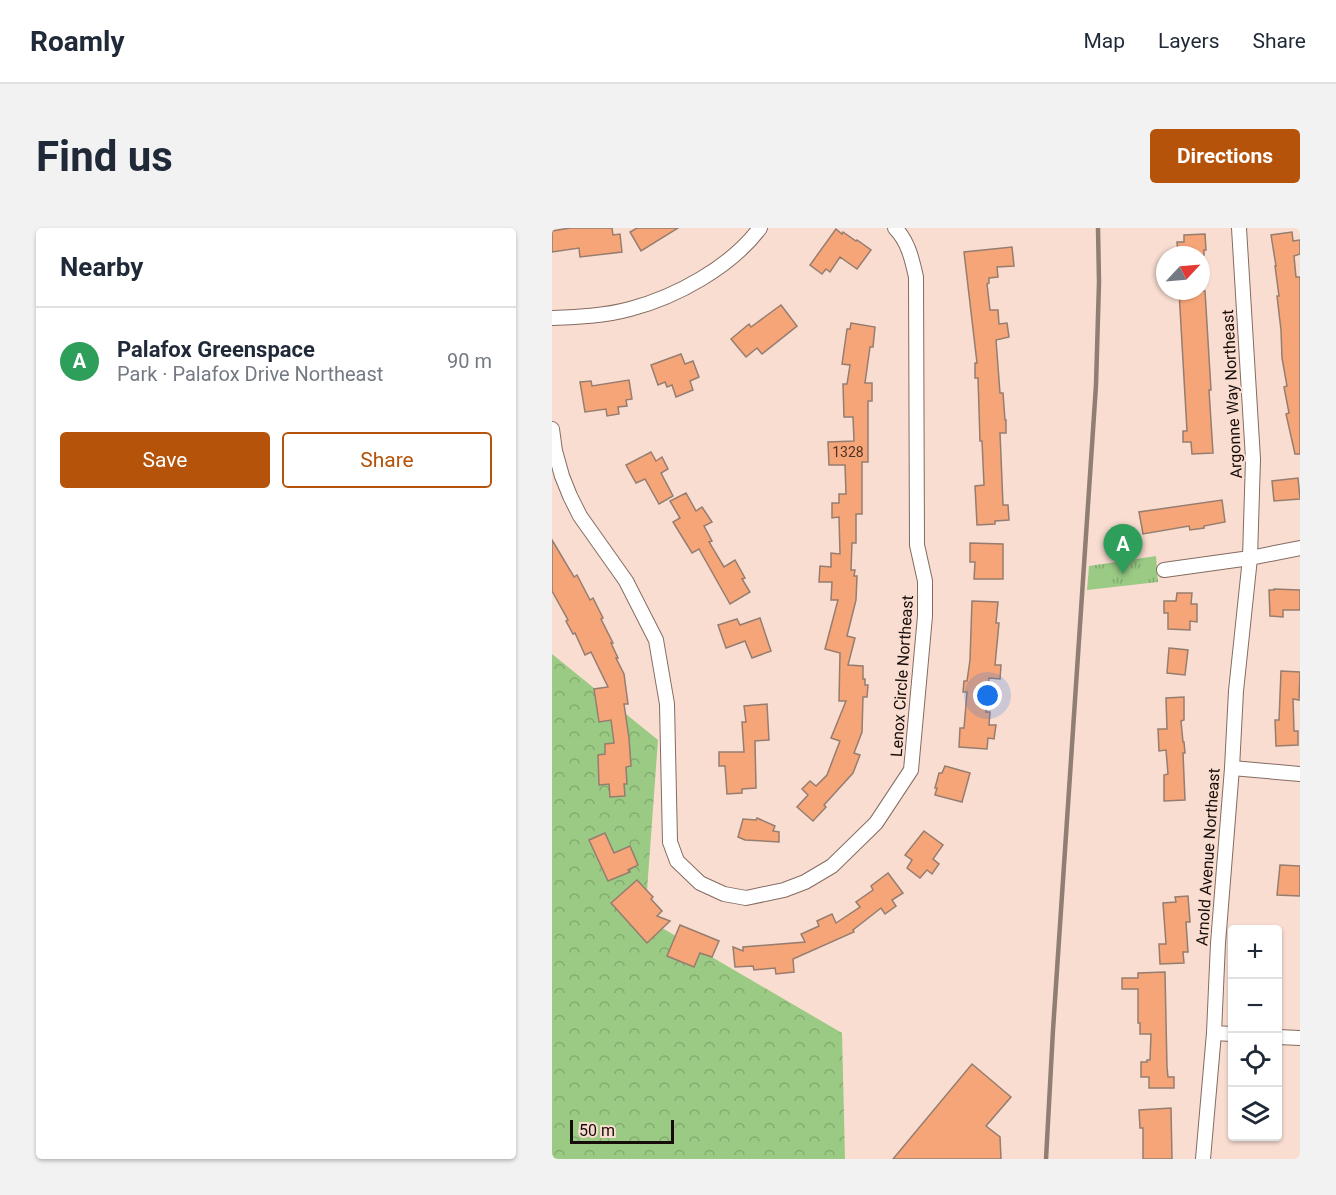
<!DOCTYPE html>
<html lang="en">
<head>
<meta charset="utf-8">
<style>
	body { margin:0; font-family:Roboto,sans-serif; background:#f2f2f3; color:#1f2937 }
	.controls { position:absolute; right:18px; bottom:18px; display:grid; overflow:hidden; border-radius:6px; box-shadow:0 2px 4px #0004 }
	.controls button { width:54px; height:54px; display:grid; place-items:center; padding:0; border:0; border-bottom:2px solid #e0e1e3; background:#fff; color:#1f2937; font:30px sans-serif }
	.compass { position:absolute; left:604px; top:18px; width:54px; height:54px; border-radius:50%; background:#fff; box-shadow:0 2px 4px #0004; rotate:64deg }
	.scale { position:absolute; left:18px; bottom:15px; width:104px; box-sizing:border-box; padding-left:6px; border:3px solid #160d09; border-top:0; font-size:16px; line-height:21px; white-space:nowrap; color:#160d09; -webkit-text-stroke:4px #f9ddd1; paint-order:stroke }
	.you { position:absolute; left:436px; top:468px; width:21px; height:21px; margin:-15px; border:4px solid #fff; border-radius:50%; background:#1a73e8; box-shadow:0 0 0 9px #1a73e833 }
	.badge { display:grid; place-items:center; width:39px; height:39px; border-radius:50%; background:#b45309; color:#fff; font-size:20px; font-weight:700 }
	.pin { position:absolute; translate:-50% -50px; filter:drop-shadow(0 2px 3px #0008) }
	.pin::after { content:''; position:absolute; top:32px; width:21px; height:18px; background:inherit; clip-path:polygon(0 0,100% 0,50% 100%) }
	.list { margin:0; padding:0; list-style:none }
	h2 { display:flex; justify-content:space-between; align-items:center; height:78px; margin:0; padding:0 24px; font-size:26px }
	h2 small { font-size:20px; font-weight:400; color:#747a83 }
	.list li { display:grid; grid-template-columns:39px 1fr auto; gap:18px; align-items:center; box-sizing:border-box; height:108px; padding:0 24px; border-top:2px solid #e0e1e3 }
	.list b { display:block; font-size:22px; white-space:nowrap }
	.list p { margin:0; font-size:20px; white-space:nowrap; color:#747a83 }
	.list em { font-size:20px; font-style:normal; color:#747a83 }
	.actions { display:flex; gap:12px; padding:18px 24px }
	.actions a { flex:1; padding:14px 0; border:2px solid #b45309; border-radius:6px; text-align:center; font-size:21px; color:#b45309 }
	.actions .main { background:#b45309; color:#fff }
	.icon { flex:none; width:33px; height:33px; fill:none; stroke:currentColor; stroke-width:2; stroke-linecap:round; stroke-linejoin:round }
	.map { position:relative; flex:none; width:748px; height:931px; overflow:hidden; border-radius:6px }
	header { display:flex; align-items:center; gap:36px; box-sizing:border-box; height:84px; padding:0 30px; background:#fff; border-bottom:2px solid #e0e1e3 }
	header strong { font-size:28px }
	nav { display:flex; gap:33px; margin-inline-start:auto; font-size:21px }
	.intro { display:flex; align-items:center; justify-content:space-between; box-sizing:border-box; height:144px; padding:0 36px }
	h1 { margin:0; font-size:42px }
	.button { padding:15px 27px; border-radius:6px; background:#b45309; color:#fff; font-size:21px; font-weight:700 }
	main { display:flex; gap:36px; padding:0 36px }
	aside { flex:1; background:#fff; border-radius:6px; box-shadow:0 2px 4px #0004 }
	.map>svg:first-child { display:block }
	.forest { fill:url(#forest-crowns) }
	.park { fill:url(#park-tufts) }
	.building { fill:#f6a578; stroke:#957d70; stroke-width:1.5 }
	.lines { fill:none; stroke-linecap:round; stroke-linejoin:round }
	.minor-casing { stroke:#846c61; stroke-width:16 }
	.minor { stroke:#fff; stroke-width:14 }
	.rail { stroke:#907d74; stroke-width:4.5 }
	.labels { text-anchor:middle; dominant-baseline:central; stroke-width:4.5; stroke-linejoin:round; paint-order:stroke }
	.number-label { font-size:14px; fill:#4e3325 }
	.street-label { font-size:16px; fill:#160d09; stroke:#f9ddd1 }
</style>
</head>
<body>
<header>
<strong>Roamly</strong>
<nav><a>Map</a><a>Layers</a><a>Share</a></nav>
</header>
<div class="intro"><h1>Find us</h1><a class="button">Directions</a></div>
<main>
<aside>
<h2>Nearby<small></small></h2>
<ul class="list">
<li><span class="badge" style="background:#2e9e5b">A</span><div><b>Palafox Greenspace</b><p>Park · Palafox Drive Northeast</p></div><em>90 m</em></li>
</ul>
<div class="actions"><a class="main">Save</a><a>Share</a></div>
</aside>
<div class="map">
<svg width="748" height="931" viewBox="0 0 748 931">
	<defs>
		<pattern id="forest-crowns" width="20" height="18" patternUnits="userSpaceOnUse" patternTransform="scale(1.5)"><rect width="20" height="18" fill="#9aca84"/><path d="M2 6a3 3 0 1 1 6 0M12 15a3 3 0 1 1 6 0" fill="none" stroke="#84ac71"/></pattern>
		<pattern id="park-tufts" width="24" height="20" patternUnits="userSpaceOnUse" patternTransform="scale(1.5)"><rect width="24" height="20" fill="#9aca84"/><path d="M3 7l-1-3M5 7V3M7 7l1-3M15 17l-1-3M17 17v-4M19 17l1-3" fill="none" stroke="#84ac71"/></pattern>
	</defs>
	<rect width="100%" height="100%" fill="#f9ddd1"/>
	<polygon class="forest" points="0,426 106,512 93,690 290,805 293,931 0,931"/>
	<polygon class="park" points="604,328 606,354 535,362 537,338"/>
	<g class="building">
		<polygon points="18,0 60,0 61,7 68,6 70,24 28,29 27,20 0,24 0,3"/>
		<polygon points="85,0 126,0 89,23 78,4"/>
		<polygon points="284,1 290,6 291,4 304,13 305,12 319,22 305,41 288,29 278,44 274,41 270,46 258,37"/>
		<polygon points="740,4 741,13 748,12 748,26 742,28 744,49 748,49 748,226 743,226 734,186 737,185 732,159 735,158 730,130 729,102 725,68 727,68 723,38 724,38 719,7"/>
		<polygon points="653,6 654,22 652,22 652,27 626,27 625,14 632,14 632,7"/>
		<polygon points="460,19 462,38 445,39 446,49 437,50 437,55 435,56 438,82 446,82 447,96 455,95 457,109 444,112 448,165 451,165 453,192 454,192 454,205 448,205 451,277 456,277 457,292 443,293 443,296 425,297 423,258 432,257 430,213 428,213 426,150 423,150 423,135 425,135 412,24"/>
		<polygon points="627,63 653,63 659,162 657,162 661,225 640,226 639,214 631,214 631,203 635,203"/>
		<polygon points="229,77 245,98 210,126 205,120 194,129 179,111 197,96 199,99"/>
		<polygon points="299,95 323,99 321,119 318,119 313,155 320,155 320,173 316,173 316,234 310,234 310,286 304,286 304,315 300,315 299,342 303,342 302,348 305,348 304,372 295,408 303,410 296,437 311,438 311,451 313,451 313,457 316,457 315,469 311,469 310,504 302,525 308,527 301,545 272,577 274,579 261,593 245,579 256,567 250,561 258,553 264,558 275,547 288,513 279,510 294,473 287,473 288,425 273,421 286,372 279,372 280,354 267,354 268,338 279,339 279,325 288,326 287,289 280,290 280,275 287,275 287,266 294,266 293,237 277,237 276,214 302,213 301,189 292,189 291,156 295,156 298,137 290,136 295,101 298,101"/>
		<polygon points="129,126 133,136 141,133 147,149 138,153 141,162 124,169 120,157 115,159 113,154 106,157 99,137"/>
		<polygon points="77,152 80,171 74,172 75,178 66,179 67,186 55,188 54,181 33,184 28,154 39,153 40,158"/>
		<polygon points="99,224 104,233 110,229 116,241 109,245 121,268 107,276 93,251 84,255 74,237"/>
		<polygon points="746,250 748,271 722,273 720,253"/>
		<polygon points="134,265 144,283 150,279 160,294 152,298 160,313 157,314 172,339 183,332 193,350 190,351 198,364 178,376 147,321 140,325 121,294 128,290 118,273"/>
		<polygon points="670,272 673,294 652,298 652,300 638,302 637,298 591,306 587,284"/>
		<polygon points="0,312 22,349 25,347 38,372 41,370 51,390 49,391 61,415 59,415 66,430 64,430 72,446 76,476 72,476 77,510 79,538 74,539 75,556 72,556 73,568 58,569 57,556 47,557 46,527 53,526 53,516 62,515 59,492 47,494 42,461 56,459 39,424 33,427 23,405 21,406 14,393 16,392 0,363"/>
		<polygon points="418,315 451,316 451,351 422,351 423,334 418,334"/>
		<polygon points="722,361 748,362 748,382 731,382 731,389 718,388 717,362 722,362"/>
		<polygon points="625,365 640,365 639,376 645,376 645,394 638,393 638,402 616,401 616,385 612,385 612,373 624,373"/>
		<polygon points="420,373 446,374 444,395 447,395 443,437 449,437 448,451 437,450 434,484 438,484 437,497 444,497 442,511 436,510 435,521 407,519 408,500 412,500 415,464 411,464 412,453 415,453 418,432"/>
		<polygon points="208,390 219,423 200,430 193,413 174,420 166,397 185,391 188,397"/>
		<polygon points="617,420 636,422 633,447 615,445"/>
		<polygon points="729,443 748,444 747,472 741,471 742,503 746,503 746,517 724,518 723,492 727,492"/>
		<polygon points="632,469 632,492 629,493 631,514 632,514 633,525 631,525 633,572 612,573 612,547 616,546 614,522 607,523 606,501 615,501 614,470"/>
		<polygon points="215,476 217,512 203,513 204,560 190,561 190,565 175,566 173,538 167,538 167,524 192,524 190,494 194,494 192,478"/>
		<polygon points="393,538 418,545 410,574 383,567 385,560 383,560 387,545 390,545"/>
		<polygon points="205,590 223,598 221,603 227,604 227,614 193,612 186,609 191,591 204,592"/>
		<polygon points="372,603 391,617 381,631 387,636 380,646 375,642 368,650 355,640 360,632 353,627"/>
		<polygon points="53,605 62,625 78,618 86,637 76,642 78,644 56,653 37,612"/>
		<polygon points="728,637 748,638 748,668 725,667"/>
		<polygon points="336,645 351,665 340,672 344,678 333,686 329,680 301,702 302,704 241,731 242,744 224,746 223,740 202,742 201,738 183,739 181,719 191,723 191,719 253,714 249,706 267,698 265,693 280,686 284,695 308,679 304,674 321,662 319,658"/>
		<polygon points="85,652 101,669 99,671 110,683 105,688 118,693 95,715 59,675"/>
		<polygon points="636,668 638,694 634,694 636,724 631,724 632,735 608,736 607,716 614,716 611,675 624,674 623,669"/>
		<polygon points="128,697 167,713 160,729 148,725 142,739 115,728"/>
		<polygon points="613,744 615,839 616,849 622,849 622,860 597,860 597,849 589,849 589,834 595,834 595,832 598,832 599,806 588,806 588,795 586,795 586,761 570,761 570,750 586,750 586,745"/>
		<polygon points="420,836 459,869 434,898 448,909 449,931 341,931"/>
		<polygon points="619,880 620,931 591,931 591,900 588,900 587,882"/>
	</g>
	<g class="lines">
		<defs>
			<g id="minor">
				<path d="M0,90c26,-1 52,-2 78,-9 46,-12 101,-42 130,-81"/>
				<path d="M0,201l3,22 7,25 8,20 10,20 46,65 30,59 11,64 3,138 7,19 23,22 24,11 22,4 38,-8 21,-8 27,-16 44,-43 35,-53 14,-154v-35l-8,-36 -1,-268c-4,-18 -8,-36 -21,-49"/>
				<polyline points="612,342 698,330 748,320"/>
				<polyline points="680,540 748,546"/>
				<polyline points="662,805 680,806"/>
				<polyline points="726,809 748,810"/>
				<polyline points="651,931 662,805 666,715 680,540 684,463 698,330 701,231 687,0"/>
			</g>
		</defs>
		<use href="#minor" class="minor-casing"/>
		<use href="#minor" class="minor"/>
		<polyline class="rail" points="494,931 501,802 544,157 547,54 546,0"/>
	</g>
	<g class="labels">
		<g class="number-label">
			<text x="296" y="224">1328</text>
		</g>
		<g class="street-label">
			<text transform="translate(680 166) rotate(-93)">Argonne Way Northeast</text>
			<text transform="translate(350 448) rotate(-86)">Lenox Circle Northeast</text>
			<text transform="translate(656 629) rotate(-86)">Arnold Avenue Northeast</text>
		</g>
	</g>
</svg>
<div class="controls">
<button>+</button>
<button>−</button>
<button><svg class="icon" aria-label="locate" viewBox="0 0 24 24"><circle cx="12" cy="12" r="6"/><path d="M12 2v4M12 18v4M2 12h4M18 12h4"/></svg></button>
<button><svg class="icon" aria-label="layers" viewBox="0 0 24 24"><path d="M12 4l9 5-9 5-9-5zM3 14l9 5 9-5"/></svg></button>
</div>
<svg class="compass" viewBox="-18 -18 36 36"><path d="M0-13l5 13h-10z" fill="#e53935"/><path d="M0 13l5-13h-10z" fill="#747a83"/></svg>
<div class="scale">50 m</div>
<div class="you"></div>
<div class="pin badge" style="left:571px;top:346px;background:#2e9e5b">A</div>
</div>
</main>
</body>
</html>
